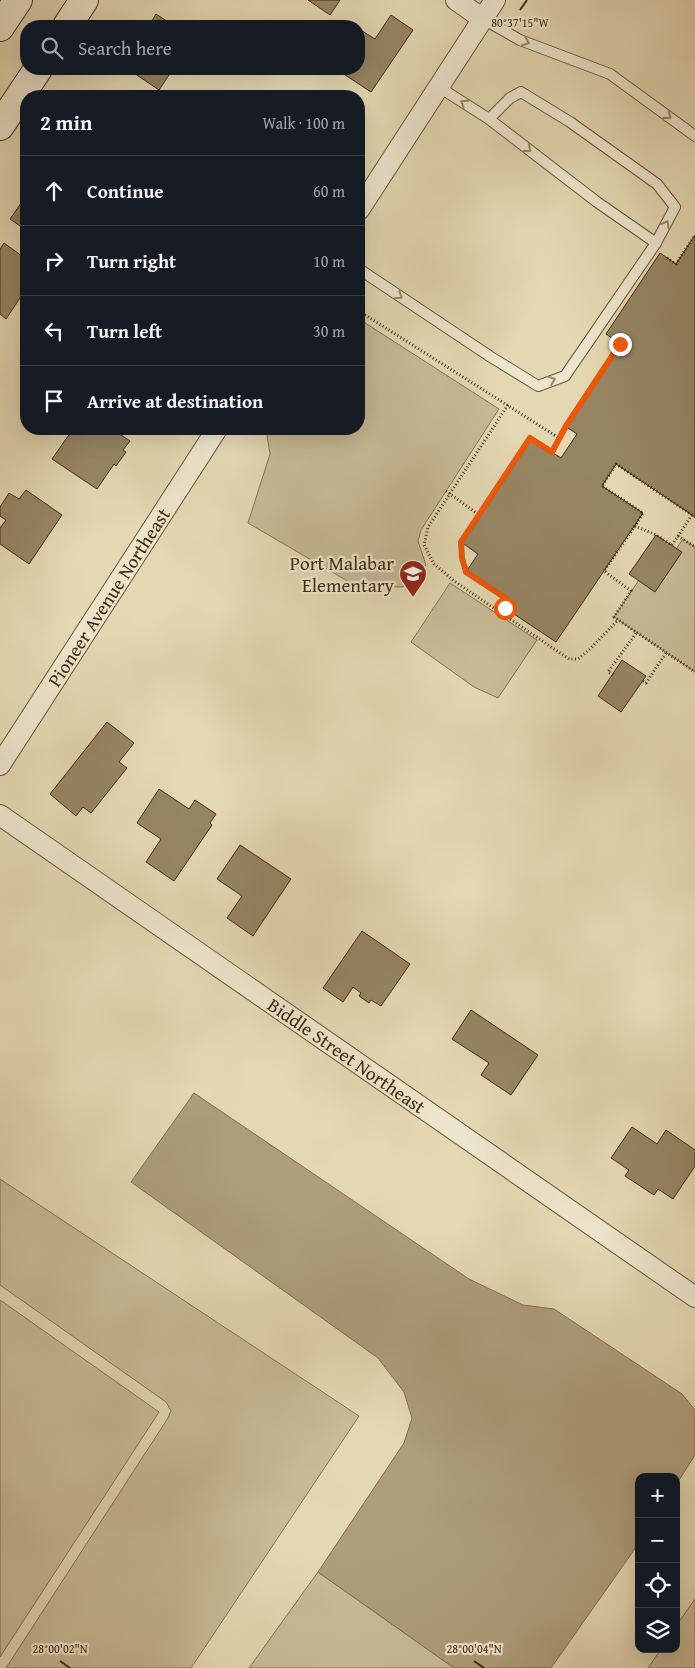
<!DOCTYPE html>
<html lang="en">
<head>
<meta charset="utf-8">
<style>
	body { margin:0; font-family:"Gentium Book Plus",serif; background:#242831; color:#f1f3f6 }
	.controls { position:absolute; right:15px; bottom:15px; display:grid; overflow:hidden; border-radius:10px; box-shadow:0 5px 20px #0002 }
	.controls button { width:45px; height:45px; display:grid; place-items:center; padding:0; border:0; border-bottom:1px solid #363941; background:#171b24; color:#f1f3f6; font:25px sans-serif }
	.stop { position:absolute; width:15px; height:15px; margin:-11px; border:4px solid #ea580c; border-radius:50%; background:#fff }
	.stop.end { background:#ea580c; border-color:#fff; box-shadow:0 1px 5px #0008 }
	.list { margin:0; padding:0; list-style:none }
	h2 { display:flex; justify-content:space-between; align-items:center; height:65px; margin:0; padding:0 20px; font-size:21px }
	h2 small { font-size:16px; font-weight:400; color:#9ea1a6 }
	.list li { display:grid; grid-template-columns:32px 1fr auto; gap:15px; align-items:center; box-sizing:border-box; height:70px; padding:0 20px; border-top:1px solid #363941 }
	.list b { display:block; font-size:19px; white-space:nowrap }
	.list em { font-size:16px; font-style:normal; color:#9ea1a6 }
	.icon { flex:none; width:28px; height:28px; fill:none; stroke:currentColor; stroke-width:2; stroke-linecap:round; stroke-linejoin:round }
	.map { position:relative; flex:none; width:695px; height:1668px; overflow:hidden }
	.search { position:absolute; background:#171b24; box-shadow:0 5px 20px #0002; left:20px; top:20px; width:345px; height:55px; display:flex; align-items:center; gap:12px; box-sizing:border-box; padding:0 18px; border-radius:20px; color:#9ea1a6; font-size:19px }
	.panel { position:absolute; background:#171b24; box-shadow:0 5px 20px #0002; left:20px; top:90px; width:345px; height:345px; border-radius:20px }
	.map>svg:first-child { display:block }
	.green { fill:#c8bb97; stroke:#847353 }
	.water { fill:#ad9d7b; stroke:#826f50 }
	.building { fill:#968564; stroke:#412b0f }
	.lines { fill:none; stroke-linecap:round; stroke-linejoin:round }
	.service-casing { stroke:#6a5638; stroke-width:12 }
	.minor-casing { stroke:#6a5638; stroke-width:22 }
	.secondary-casing { stroke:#412b0f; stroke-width:30 }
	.path { stroke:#412b0f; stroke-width:3; stroke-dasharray:1 2.5; stroke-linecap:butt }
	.service { stroke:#ede6ce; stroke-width:10 }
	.minor { stroke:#ede6ce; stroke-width:20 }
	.secondary { stroke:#ede6ce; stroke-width:28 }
	.oneway { stroke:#97886e }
	.route { stroke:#ea580c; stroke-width:6 }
	.ticks { fill:none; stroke:#412b0f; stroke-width:2 }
	.labels { text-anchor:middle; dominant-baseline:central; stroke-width:4.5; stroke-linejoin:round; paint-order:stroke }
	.poi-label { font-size:19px; fill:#412b0f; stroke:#ede6ce; text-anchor:end }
	.street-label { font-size:19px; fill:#412b0f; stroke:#ede6ce }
	.ticks-label { font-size:12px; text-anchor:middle; fill:#412b0f; stroke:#ede6ce; stroke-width:4.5; stroke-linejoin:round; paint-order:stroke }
</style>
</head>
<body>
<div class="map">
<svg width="695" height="1668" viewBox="0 0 695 1668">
	<rect width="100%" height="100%" fill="#e4d8b3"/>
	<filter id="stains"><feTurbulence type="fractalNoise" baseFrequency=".004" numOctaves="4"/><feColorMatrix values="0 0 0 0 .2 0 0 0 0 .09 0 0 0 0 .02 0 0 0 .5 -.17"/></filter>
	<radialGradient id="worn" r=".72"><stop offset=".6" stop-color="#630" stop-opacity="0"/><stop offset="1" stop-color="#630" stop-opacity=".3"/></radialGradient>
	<g class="green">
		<polygon points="359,319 499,409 421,530 418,541 426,565 403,587 356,586 248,523 270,454 266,429 359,429"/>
		<polygon points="683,539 695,547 695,672 614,617 639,580 676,549"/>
		<polygon points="450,583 537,640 498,698 474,687 411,642"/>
		<polygon points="0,1179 359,1416 191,1668 6,1668 168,1418 171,1411 166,1402 0,1285"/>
		<polygon points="0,1300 159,1412 0,1657"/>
		<polygon points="318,1572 454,1668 249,1668"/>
		<polygon points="695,1599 695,1668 648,1668 661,1649 676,1649 676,1626"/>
	</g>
	<polygon class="water" points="194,1093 469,1279 523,1305 554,1309 682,1394 695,1410 695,1455 676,1485 676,1477 639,1477 639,1543 551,1668 454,1668 318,1572 404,1443 412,1418 404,1392 378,1358 131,1182"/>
	<g class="building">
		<polygon points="308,0 340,0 330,15"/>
		<polygon points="156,14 174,26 149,26"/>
		<polygon points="391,15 413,30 371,92 336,69 359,69 359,29 375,39"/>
		<polygon points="128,69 173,69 159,90"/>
		<polygon points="26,196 26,230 10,219"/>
		<polygon points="695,235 695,517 616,464 602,486 643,513 556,642 505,608 509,601 466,572 478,554 461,542 530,438 561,458 577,434 565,426 620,344 606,334 660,253 676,264"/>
		<polygon points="4,243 26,259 26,289 6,319 0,314 0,249"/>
		<polygon points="73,429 112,429 130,441 123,450 126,452 116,466 114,464 97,489 52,459"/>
		<polygon points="26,490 62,515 29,564 0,544 0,528 6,520 0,516 0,507 9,493 19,499"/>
		<polygon points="656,535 682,552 655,592 629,574"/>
		<polygon points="622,660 646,676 621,712 598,696"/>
		<polygon points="107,722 134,743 119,762 127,768 91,813 83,807 76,816 50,794"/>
		<polygon points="159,789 189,809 195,800 216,814 210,823 212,825 174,881 146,862 161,839 137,823"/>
		<polygon points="240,845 291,879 253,936 227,918 242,896 217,879"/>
		<polygon points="362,931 410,964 381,1006 371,1000 369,1003 359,996 361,993 353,987 343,1002 323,988"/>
		<polygon points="471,1010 538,1055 511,1095 481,1075 489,1063 452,1039"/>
		<polygon points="632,1127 657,1144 666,1130 695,1150 695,1166 673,1199 658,1189 654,1195 625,1176 629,1170 611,1158"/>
	</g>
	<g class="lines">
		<defs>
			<g id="service">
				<polyline points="483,19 520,40 610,74 695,136"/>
				<polyline points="439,87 489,119 597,202 656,243 675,207 657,184 570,122 521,92 510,98 489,119"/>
				<polyline points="359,269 491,357 538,386 565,376 656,243"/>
			</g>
			<g id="minor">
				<polyline points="456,0 483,19"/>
				<polyline points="359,210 495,0"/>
				<path id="s1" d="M0,765l217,-336"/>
				<path id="s2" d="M0,815l695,482"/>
			</g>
			<g id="secondary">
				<polyline points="67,26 84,0"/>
				<polyline points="0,27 18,0"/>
				<polyline points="0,126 38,69"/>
			</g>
		</defs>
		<use href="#service" class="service-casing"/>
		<use href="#minor" class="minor-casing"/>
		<use href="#secondary" class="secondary-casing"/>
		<g class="path">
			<polyline points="667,258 676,264 695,235"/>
			<polyline points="359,311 559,438"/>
			<polyline points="508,405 428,527 424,545 434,564 454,581 569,659 578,659 590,649 618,620"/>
			<polyline points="446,491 479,515"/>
			<polyline points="692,515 672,545 656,535 635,526 643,513 602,486 616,464 695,517"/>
			<polyline points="635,526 604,571 631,591 614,617 695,672"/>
			<polyline points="678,536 695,547"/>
			<polyline points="502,613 509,601 466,572 462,558 461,542 530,438 552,453 565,426 620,344 612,338"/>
			<polyline points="613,675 608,672 637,632"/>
			<polyline points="643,681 646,683 666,653"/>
		</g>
		<use href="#service" class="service"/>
		<use href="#minor" class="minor"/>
		<use href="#secondary" class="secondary"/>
	</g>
	<defs><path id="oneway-chevron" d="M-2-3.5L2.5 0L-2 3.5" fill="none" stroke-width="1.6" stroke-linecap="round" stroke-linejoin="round" transform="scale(1.25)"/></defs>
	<g class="oneway">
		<use href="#oneway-chevron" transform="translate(526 42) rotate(21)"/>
		<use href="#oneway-chevron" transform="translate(464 103) rotate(-147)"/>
		<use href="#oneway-chevron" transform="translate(668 116) rotate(37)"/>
		<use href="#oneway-chevron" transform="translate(528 149) rotate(38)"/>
		<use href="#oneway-chevron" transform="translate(666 224) rotate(-61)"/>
		<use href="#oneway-chevron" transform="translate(399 296) rotate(34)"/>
		<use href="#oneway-chevron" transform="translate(552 380) rotate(-21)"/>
	</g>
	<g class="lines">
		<polyline class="route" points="505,608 510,601 466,572 462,558 461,542 530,438 552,452 566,426 620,344"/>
	</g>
	<path class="ticks" d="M520,10l7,-10M60,1661l10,7M474,1661l10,7"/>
	<defs>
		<symbol id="school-pin" viewBox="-11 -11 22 30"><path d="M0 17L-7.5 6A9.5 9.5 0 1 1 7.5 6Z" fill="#8f2418" stroke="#ede6ce"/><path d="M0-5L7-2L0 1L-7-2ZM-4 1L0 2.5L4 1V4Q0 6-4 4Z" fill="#fff"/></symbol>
	</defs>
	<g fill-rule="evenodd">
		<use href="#school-pin" x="397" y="558" width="32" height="43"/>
	</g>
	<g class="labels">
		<g class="poi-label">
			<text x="394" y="563">Port Malabar<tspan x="394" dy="22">Elementary</tspan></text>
		</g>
		<g class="street-label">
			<text stroke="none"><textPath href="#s1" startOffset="200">Pioneer Avenue Northeast</textPath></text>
			<text stroke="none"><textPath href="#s2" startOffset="422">Biddle Street Northeast</textPath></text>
		</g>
	</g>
	<g class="ticks-label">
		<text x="520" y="27">80°37'15"W</text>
		<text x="60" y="1653">28°00'02"N</text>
		<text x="474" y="1653">28°00'04"N</text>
	</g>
	<rect width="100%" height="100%" filter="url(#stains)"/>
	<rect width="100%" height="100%" fill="url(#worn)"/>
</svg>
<div class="controls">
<button>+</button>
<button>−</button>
<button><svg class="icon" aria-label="locate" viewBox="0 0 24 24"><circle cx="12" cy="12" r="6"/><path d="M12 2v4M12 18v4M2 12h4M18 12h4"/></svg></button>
<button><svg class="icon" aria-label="layers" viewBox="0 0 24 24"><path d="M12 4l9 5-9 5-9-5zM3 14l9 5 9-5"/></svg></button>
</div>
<div class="stop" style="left:505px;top:608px"></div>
<div class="stop end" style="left:620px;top:344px"></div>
<div class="search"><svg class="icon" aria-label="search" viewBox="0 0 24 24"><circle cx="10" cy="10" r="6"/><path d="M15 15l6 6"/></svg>Search here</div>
<section class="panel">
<h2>2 min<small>Walk · 100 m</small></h2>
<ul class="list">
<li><svg class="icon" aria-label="ahead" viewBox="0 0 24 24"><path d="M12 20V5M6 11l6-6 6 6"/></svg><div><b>Continue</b></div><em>60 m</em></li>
<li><svg class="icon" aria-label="right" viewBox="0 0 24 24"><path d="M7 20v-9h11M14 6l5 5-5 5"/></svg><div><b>Turn right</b></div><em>10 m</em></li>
<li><svg class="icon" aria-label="left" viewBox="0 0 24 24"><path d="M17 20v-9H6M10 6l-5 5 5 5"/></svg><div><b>Turn left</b></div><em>30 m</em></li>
<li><svg class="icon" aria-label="arrive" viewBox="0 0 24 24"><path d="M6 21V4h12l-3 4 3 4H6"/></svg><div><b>Arrive at destination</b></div></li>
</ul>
</section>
</div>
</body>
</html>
